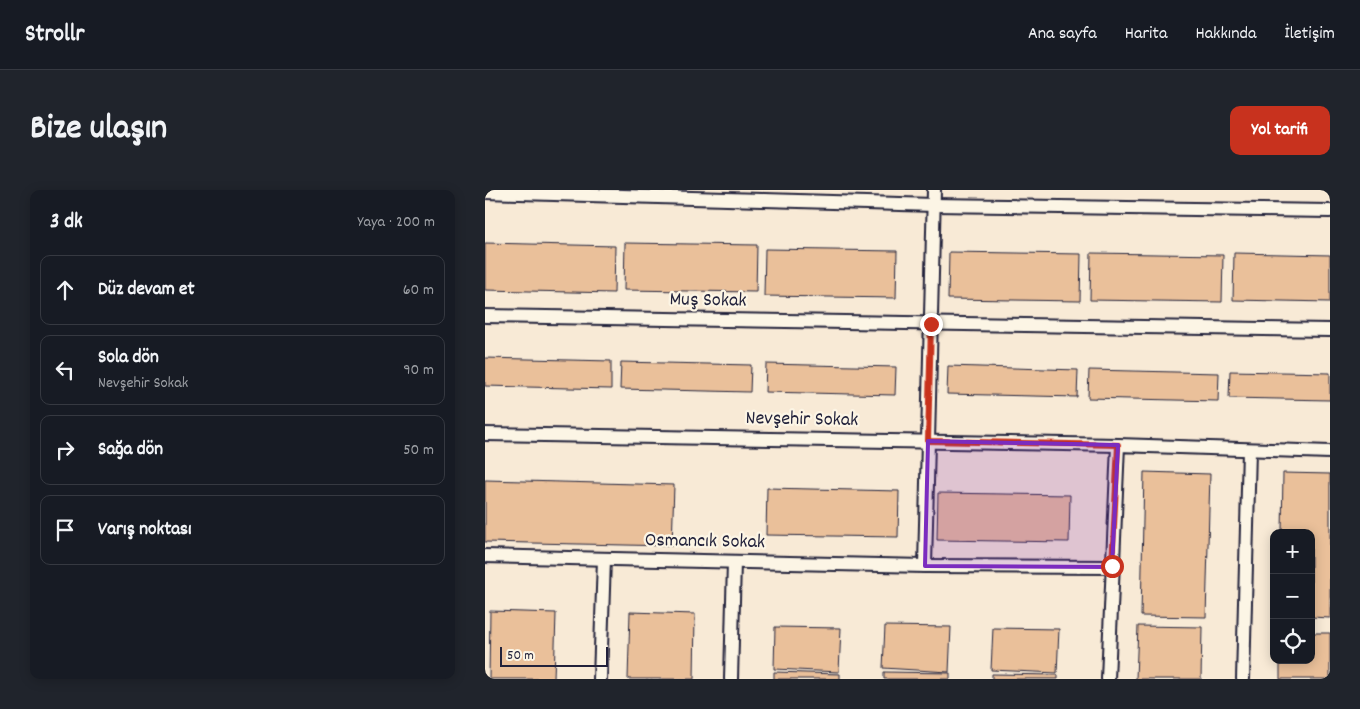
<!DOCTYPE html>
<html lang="tr">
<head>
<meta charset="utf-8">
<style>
	body { margin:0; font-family:Dekko,sans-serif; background:#20242c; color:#f1f3f6 }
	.controls { position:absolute; right:15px; bottom:15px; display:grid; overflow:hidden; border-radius:10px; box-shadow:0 2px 12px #0003 }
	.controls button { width:45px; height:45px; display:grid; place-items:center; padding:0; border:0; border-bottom:1px solid #363941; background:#171b24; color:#f1f3f6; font:25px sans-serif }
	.scale { position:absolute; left:15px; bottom:12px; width:108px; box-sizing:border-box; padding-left:5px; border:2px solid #22223b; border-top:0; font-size:14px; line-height:18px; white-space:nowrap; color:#22223b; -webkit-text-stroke:4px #fcf5e5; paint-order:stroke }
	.stop { position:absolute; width:15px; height:15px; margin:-11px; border:4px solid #c8321e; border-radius:50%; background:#fff }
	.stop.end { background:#c8321e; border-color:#fff; box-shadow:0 1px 5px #0008 }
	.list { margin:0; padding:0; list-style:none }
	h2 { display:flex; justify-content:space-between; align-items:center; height:65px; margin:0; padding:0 20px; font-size:21px }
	h2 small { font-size:16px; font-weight:400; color:#9ea1a6 }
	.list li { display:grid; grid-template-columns:32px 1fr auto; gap:15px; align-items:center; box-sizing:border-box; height:70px; margin:0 10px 10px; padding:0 10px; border:1px solid #363941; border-radius:10px }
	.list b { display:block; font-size:19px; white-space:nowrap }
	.list p { margin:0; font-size:16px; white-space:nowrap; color:#9ea1a6 }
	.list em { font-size:16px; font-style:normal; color:#9ea1a6 }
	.icon { flex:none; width:28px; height:28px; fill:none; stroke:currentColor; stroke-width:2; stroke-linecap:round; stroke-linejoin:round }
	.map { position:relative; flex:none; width:845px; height:489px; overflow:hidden; border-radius:10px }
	header { display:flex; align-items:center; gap:30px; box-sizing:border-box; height:70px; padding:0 25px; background:#171b24; border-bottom:1px solid #363941 }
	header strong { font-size:24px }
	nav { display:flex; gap:28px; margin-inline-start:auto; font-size:18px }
	.intro { display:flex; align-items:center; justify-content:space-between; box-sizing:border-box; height:120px; padding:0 30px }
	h1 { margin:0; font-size:35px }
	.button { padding:12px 22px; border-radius:10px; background:#c8321e; color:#fff; font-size:18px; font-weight:700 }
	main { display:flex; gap:30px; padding:0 30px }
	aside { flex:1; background:#171b24; border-radius:10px; box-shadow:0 2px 12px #0003 }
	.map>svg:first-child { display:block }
	.building { fill:#eac09a; stroke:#22223b }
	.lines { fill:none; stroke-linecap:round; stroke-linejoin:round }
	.minor-casing { stroke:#22223b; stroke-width:16 }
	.minor { stroke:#fcf5e5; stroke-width:12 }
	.route { stroke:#c8321e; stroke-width:6 }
	.marked { fill:#7b2cbf; fill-opacity:0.2; stroke:#7b2cbf; stroke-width:4; stroke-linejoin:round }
	.labels { text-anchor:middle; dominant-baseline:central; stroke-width:4.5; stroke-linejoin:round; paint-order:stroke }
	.street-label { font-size:20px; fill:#22223b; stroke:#fcf5e5 }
</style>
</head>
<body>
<header>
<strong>Strollr</strong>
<nav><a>Ana sayfa</a><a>Harita</a><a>Hakkında</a><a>İletişim</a></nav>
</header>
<div class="intro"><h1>Bize ulaşın</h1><a class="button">Yol tarifi</a></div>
<main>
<aside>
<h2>3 dk<small>Yaya · 200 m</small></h2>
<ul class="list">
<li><svg class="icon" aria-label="ahead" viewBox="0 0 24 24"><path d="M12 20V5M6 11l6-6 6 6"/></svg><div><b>Düz devam et</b></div><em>60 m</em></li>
<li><svg class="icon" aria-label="left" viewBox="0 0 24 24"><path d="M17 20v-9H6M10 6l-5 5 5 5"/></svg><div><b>Sola dön</b><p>Nevşehir Sokak</p></div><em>90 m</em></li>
<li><svg class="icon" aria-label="right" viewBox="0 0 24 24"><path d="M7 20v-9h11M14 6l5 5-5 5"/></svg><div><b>Sağa dön</b></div><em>50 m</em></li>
<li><svg class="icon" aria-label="arrive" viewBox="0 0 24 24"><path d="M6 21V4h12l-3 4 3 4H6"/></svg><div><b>Varış noktası</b></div></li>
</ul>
</aside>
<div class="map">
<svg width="845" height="489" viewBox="0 0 845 489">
	<rect width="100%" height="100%" fill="#f8ead6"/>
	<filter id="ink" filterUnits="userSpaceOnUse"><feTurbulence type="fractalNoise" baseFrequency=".02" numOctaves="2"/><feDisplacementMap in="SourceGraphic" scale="10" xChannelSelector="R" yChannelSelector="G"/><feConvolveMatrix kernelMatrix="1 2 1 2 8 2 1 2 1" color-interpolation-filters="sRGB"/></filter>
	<g filter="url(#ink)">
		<g class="building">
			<polygon points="0,53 130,56 129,103 0,100"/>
			<polygon points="140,53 272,55 271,102 139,100"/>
			<polygon points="280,59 412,61 411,108 279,106"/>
			<polygon points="464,62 596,64 595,111 463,109"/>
			<polygon points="606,63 738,65 737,112 605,110"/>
			<polygon points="749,63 845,65 845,112 748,110"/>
			<polygon points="0,168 126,171 126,199 0,196"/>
			<polygon points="136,172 266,175 265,202 135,199"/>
			<polygon points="281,174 411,177 410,205 280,202"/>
			<polygon points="463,176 593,180 592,207 462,204"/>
			<polygon points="604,180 734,183 733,211 603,208"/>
			<polygon points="745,181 845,183 845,210 744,208"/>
			<polygon points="659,282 725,284 721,427 656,426"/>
			<polygon points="798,283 845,284 845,428 826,427 826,343 797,343"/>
			<polygon points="0,290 189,295 187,356 0,352"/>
			<polygon points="282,298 414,301 413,347 281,345"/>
			<polygon points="453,303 585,305 584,352 452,350"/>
			<polygon points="5,421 71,423 69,489 4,489"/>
			<polygon points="145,422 210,424 209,489 143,489"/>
			<polygon points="400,436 466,437 464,482 398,478"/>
			<polygon points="653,436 717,437 716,489 651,489"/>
			<polygon points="290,437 356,438 354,482 289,479"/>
			<polygon points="508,438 574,439 572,483 506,480"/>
			<polygon points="826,443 845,443 845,489 795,489 795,470 826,470"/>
			<polygon points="289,482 355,484 355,489 289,489"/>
			<polygon points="399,482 465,483 465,489 399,489"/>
			<polygon points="507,484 573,485 573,489 507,489"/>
		</g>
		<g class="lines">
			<defs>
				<g id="minor">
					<polyline points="0,2 449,15 845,21"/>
					<polyline points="0,126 845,140"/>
					<polyline points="0,244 633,255"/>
					<polyline points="0,366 440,376 627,377"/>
					<polyline points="440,376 449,0"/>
					<polyline points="115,489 119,369"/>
					<polyline points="246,489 249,372"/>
					<polyline points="623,489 633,255 845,262"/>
					<polyline points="758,489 764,260"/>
				</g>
			</defs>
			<use href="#minor" class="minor-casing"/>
			<use href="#minor" class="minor"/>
		</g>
	</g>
	<g class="lines" filter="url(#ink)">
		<polyline class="route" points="446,134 443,251 633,255 627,376"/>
	</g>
	<path class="marked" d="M443,251l190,4 -6,122 -187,-1z"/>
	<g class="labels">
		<g class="street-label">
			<text transform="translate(223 111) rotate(1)">Muş Sokak</text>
			<text transform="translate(317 230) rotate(1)">Nevşehir Sokak</text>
			<text transform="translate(220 352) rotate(1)">Osmancık Sokak</text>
		</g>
	</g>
</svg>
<div class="controls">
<button>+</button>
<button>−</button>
<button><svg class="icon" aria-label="locate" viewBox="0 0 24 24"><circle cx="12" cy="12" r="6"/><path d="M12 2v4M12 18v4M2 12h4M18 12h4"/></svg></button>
</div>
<div class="scale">50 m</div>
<div class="stop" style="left:627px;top:376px"></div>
<div class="stop end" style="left:446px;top:134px"></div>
</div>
</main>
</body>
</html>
